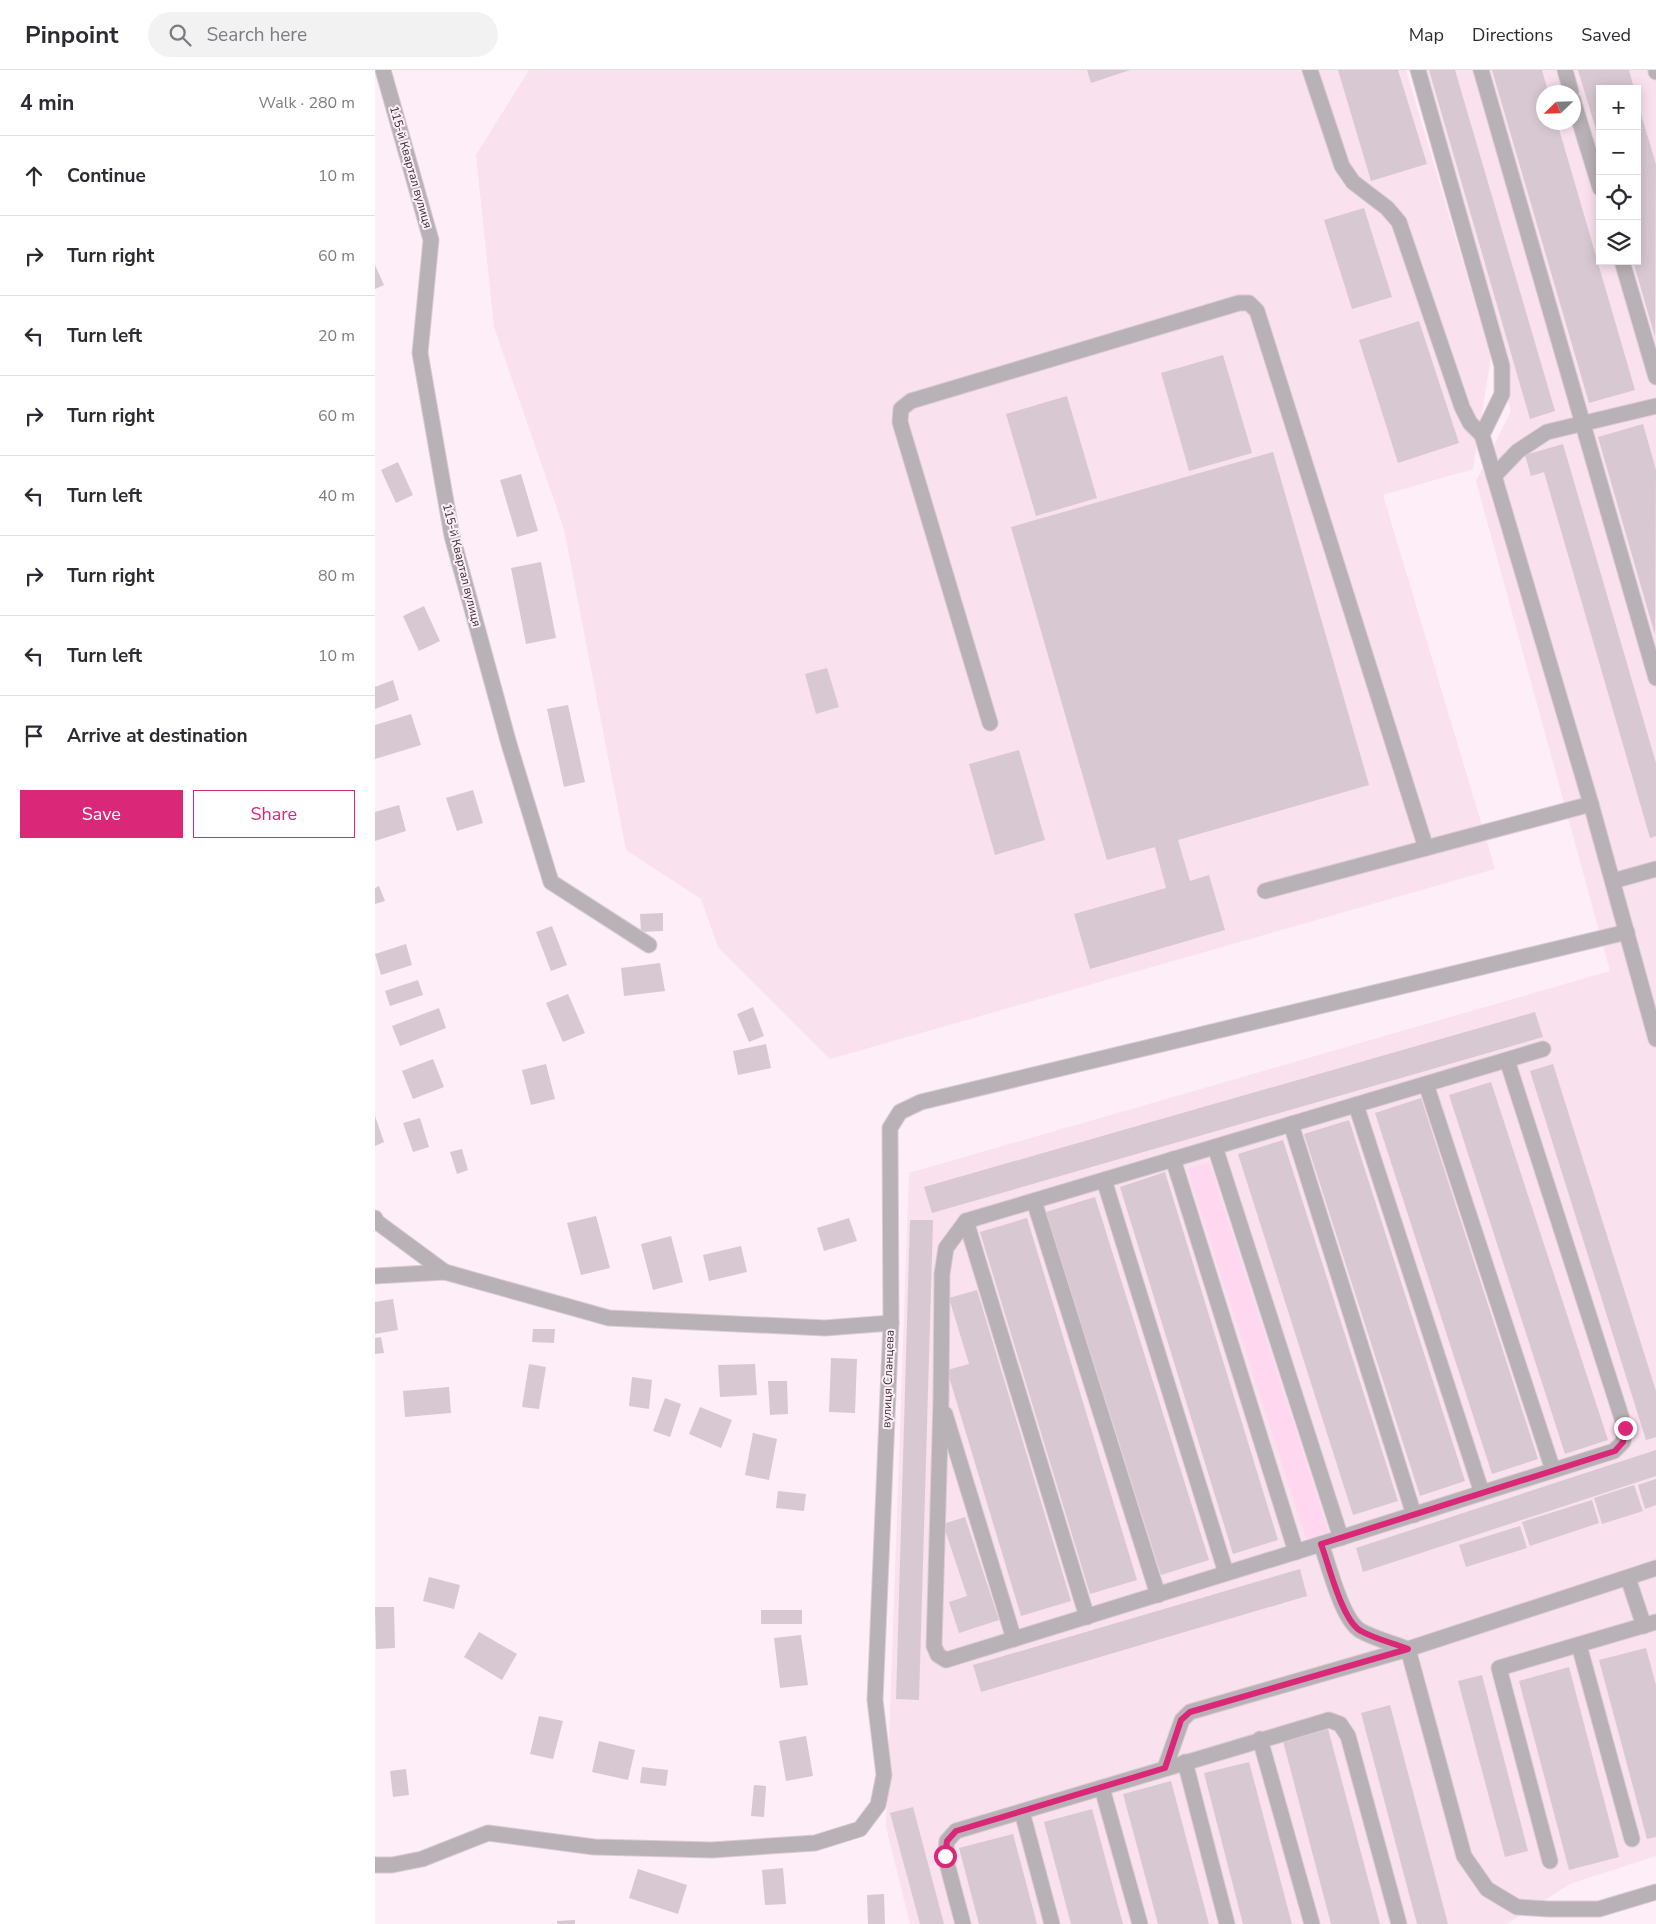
<!DOCTYPE html>
<html lang="en">
<head>
<meta charset="utf-8">
<style>
	body { margin:0; font-family:"Nunito Sans",sans-serif; background:#f2f2f3; color:#2b2b33 }
	.controls { position:absolute; right:15px; top:15px; display:grid; overflow:hidden; border-radius:0px; box-shadow:0 2px 12px #0003 }
	.controls button { width:45px; height:45px; display:grid; place-items:center; padding:0; border:0; border-bottom:1px solid #e1e1e2; background:#fff; color:#2b2b33; font:25px sans-serif }
	.compass { position:absolute; left:1161px; top:15px; width:45px; height:45px; border-radius:50%; background:#fff; box-shadow:0 2px 12px #0003; rotate:247deg }
	.stop { position:absolute; width:15px; height:15px; margin:-11px; border:4px solid #db2777; border-radius:50%; background:#fff }
	.stop.end { background:#db2777; border-color:#fff; box-shadow:0 1px 5px #0008 }
	.list { margin:0; padding:0; list-style:none }
	h2 { display:flex; justify-content:space-between; align-items:center; height:65px; margin:0; padding:0 20px; font-size:21px }
	h2 small { font-size:16px; font-weight:400; color:#7c7c81 }
	.list li { display:grid; grid-template-columns:32px 1fr auto; gap:15px; align-items:center; box-sizing:border-box; height:80px; padding:0 20px; border-top:1px solid #e1e1e2 }
	.list b { display:block; font-size:19px; white-space:nowrap }
	.list em { font-size:16px; font-style:normal; color:#7c7c81 }
	.actions { display:flex; gap:10px; padding:15px 20px }
	.actions a { flex:1; padding:11px 0; border:1px solid #db2777; border-radius:0px; text-align:center; font-size:18px; color:#db2777 }
	.actions .main { background:#db2777; color:#fff }
	.icon { flex:none; width:28px; height:28px; fill:none; stroke:currentColor; stroke-width:2; stroke-linecap:round; stroke-linejoin:round }
	.map { position:relative; flex:none; width:1281px; height:1854px; overflow:hidden }
	header { display:flex; align-items:center; gap:30px; box-sizing:border-box; height:70px; padding:0 25px; background:#fff; border-bottom:1px solid #e1e1e2 }
	header strong { font-size:24px }
	nav { display:flex; gap:28px; margin-inline-start:auto; font-size:18px }
	.search { width:350px; height:45px; background:#f2f2f3; display:flex; align-items:center; gap:12px; box-sizing:border-box; padding:0 18px; border-radius:28px; color:#7c7c81; font-size:19px }
	main { display:flex }
	aside { flex:1; background:#fff }
	.map>svg:first-child { display:block }
	.built { fill:#f9e1ee; fill-rule:evenodd }
	.green { fill:#ffd7ee }
	.building { fill:#d8c8d1 }
	.lines { fill:none; stroke-linecap:round; stroke-linejoin:round }
	.service-casing { stroke:#dacbd4; stroke-width:17 }
	.minor-casing { stroke:#dacbd4; stroke-width:17 }
	.service { stroke:#b8b1b5; stroke-width:15 }
	.minor { stroke:#b8b1b5; stroke-width:15 }
	.route { stroke:#db2777; stroke-width:6 }
	.labels { text-anchor:middle; dominant-baseline:central; stroke-width:4; stroke-linejoin:round; paint-order:stroke }
	.street-label { font-size:12px; fill:#352e32; stroke:#feeef7 }
</style>
</head>
<body>
<header>
<strong>Pinpoint</strong>
<div class="search"><svg class="icon" aria-label="search" viewBox="0 0 24 24"><circle cx="10" cy="10" r="6"/><path d="M15 15l6 6"/></svg>Search here</div>
<nav><a>Map</a><a>Directions</a><a>Saved</a></nav>
</header>
<main>
<aside>
<h2>4 min<small>Walk · 280 m</small></h2>
<ul class="list">
<li><svg class="icon" aria-label="ahead" viewBox="0 0 24 24"><path d="M12 20V5M6 11l6-6 6 6"/></svg><div><b>Continue</b></div><em>10 m</em></li>
<li><svg class="icon" aria-label="right" viewBox="0 0 24 24"><path d="M7 20v-9h11M14 6l5 5-5 5"/></svg><div><b>Turn right</b></div><em>60 m</em></li>
<li><svg class="icon" aria-label="left" viewBox="0 0 24 24"><path d="M17 20v-9H6M10 6l-5 5 5 5"/></svg><div><b>Turn left</b></div><em>20 m</em></li>
<li><svg class="icon" aria-label="right" viewBox="0 0 24 24"><path d="M7 20v-9h11M14 6l5 5-5 5"/></svg><div><b>Turn right</b></div><em>60 m</em></li>
<li><svg class="icon" aria-label="left" viewBox="0 0 24 24"><path d="M17 20v-9H6M10 6l-5 5 5 5"/></svg><div><b>Turn left</b></div><em>40 m</em></li>
<li><svg class="icon" aria-label="right" viewBox="0 0 24 24"><path d="M7 20v-9h11M14 6l5 5-5 5"/></svg><div><b>Turn right</b></div><em>80 m</em></li>
<li><svg class="icon" aria-label="left" viewBox="0 0 24 24"><path d="M17 20v-9H6M10 6l-5 5 5 5"/></svg><div><b>Turn left</b></div><em>10 m</em></li>
<li><svg class="icon" aria-label="arrive" viewBox="0 0 24 24"><path d="M6 21V4h12l-3 4 3 4H6"/></svg><div><b>Arrive at destination</b></div></li>
</ul>
<div class="actions"><a class="main">Save</a><a>Share</a></div>
</aside>
<div class="map">
<svg width="1281" height="1854" viewBox="0 0 1281 1854">
	<rect width="100%" height="100%" fill="#feeef7"/>
	<g class="built">
		<polygon points="154,0 1031,0 1116,287 1098,399 1008,425 1120,799 455,989 343,877 326,829 251,780 189,459 119,257 101,85"/>
		<path d="M1036,0h245v1786l-86,28 -63,40h-597l-24,-97 23,-654 701,-202 -134,-490 35,-70zM1225,19h37v172h-37zM1168,22h30v30h-30z"/>
	</g>
	<polygon class="green" points="834,1092 955,1467 933,1474 812,1099"/>
	<g class="building">
		<polygon points="712,0 755,0 716,13"/>
		<polygon points="963,0 1023,0 1052,94 996,111"/>
		<polygon points="1054,0 1080,0 1180,341 1155,349"/>
		<polygon points="1117,0 1167,0 1173,22 1168,22 1168,52 1182,52 1260,320 1214,333"/>
		<polygon points="1203,0 1254,0 1259,19 1225,19 1225,73"/>
		<polygon points="1262,31 1281,94 1280,267 1258,191 1262,191"/>
		<polygon points="989,138 1017,227 977,239 949,150"/>
		<polygon points="0,195 9,215 0,219"/>
		<polygon points="1044,251 1084,373 1023,393 984,270"/>
		<polygon points="848,285 877,383 814,401 786,303"/>
		<polygon points="692,326 722,428 661,446 631,344"/>
		<polygon points="1268,354 1281,400 1280,565 1223,367"/>
		<polygon points="1188,374 1281,693 1281,766 1275,768 1169,402 1156,406 1150,385"/>
		<polygon points="898,382 994,715 803,770 815,811 834,805 850,860 715,899 699,844 791,818 780,777 732,790 636,457"/>
		<polygon points="23,392 38,425 21,433 6,400"/>
		<polygon points="146,404 163,461 142,467 125,410"/>
		<polygon points="166,492 181,568 151,574 136,498"/>
		<polygon points="49,536 65,571 44,581 28,546"/>
		<polygon points="452,598 464,637 441,644 430,604"/>
		<polygon points="18,610 24,630 0,639 0,617"/>
		<polygon points="193,635 210,712 189,717 172,639"/>
		<polygon points="36,644 46,675 0,689 0,655"/>
		<polygon points="644,680 670,770 620,785 594,694"/>
		<polygon points="98,720 108,753 82,761 71,728"/>
		<polygon points="24,735 31,761 0,771 0,742"/>
		<polygon points="4,816 10,831 0,834 0,818"/>
		<polygon points="288,843 288,861 266,862 265,844"/>
		<polygon points="177,856 192,895 176,901 161,862"/>
		<polygon points="31,874 37,895 6,905 0,884"/>
		<polygon points="285,893 290,921 249,926 246,898"/>
		<polygon points="43,910 48,925 15,936 10,921"/>
		<polygon points="193,924 210,963 188,972 171,933"/>
		<polygon points="378,937 389,966 374,972 362,944"/>
		<polygon points="64,938 71,958 25,976 17,956"/>
		<polygon points="1160,942 1168,967 557,1143 549,1117"/>
		<polygon points="391,974 396,998 363,1005 358,981"/>
		<polygon points="58,989 69,1017 38,1029 27,1001"/>
		<polygon points="171,994 180,1029 156,1035 147,1000"/>
		<polygon points="1178,994 1281,1321 1281,1367 1271,1370 1155,1001"/>
		<polygon points="1116,1012 1233,1370 1190,1384 1074,1025"/>
		<polygon points="1046,1028 1163,1389 1117,1404 1000,1043"/>
		<polygon points="0,1046 9,1072 0,1076"/>
		<polygon points="45,1048 54,1077 38,1082 28,1053"/>
		<polygon points="974,1050 1090,1411 1045,1426 929,1064"/>
		<polygon points="908,1070 1023,1431 978,1445 863,1084"/>
		<polygon points="87,1079 93,1100 82,1104 75,1082"/>
		<polygon points="790,1102 903,1470 858,1484 745,1117"/>
		<polygon points="720,1127 834,1490 786,1505 671,1142"/>
		<polygon points="221,1146 235,1198 206,1205 192,1153"/>
		<polygon points="474,1148 482,1171 449,1181 442,1158"/>
		<polygon points="652,1148 762,1510 715,1524 605,1162"/>
		<polygon points="535,1150 558,1150 544,1630 521,1629"/>
		<polygon points="296,1166 308,1212 278,1220 266,1174"/>
		<polygon points="366,1176 372,1202 334,1211 328,1185"/>
		<polygon points="602,1220 696,1531 646,1546 572,1300 594,1294 574,1228"/>
		<polygon points="18,1229 23,1260 0,1264 0,1232"/>
		<polygon points="158,1259 180,1259 179,1273 157,1272"/>
		<polygon points="6,1267 9,1283 0,1284 0,1268"/>
		<polygon points="456,1288 482,1289 480,1343 454,1342"/>
		<polygon points="154,1294 171,1297 164,1339 147,1337"/>
		<polygon points="380,1294 382,1325 345,1327 343,1295"/>
		<polygon points="257,1307 277,1310 274,1339 254,1336"/>
		<polygon points="393,1311 412,1311 413,1344 395,1345"/>
		<polygon points="74,1317 76,1343 30,1347 28,1321"/>
		<polygon points="290,1328 306,1334 295,1367 278,1361"/>
		<polygon points="325,1337 357,1350 346,1378 314,1364"/>
		<polygon points="378,1363 402,1369 394,1410 370,1405"/>
		<polygon points="1281,1380 1281,1406 988,1502 981,1478"/>
		<polygon points="1281,1409 1281,1435 1270,1439 1263,1415"/>
		<polygon points="1259,1415 1268,1441 1227,1454 1219,1428"/>
		<polygon points="403,1421 431,1424 429,1441 401,1438"/>
		<polygon points="1217,1430 1224,1453 1155,1476 1147,1452"/>
		<polygon points="590,1447 624,1550 584,1563 574,1532 592,1526 568,1454"/>
		<polygon points="1145,1456 1152,1478 1091,1497 1084,1475"/>
		<polygon points="925,1499 932,1526 606,1622 598,1595"/>
		<polygon points="54,1507 85,1515 79,1539 48,1531"/>
		<polygon points="0,1537 19,1537 20,1578 1,1579"/>
		<rect x="386" y="1540" width="41" height="14"/>
		<polygon points="104,1562 142,1584 127,1610 89,1587"/>
		<polygon points="426,1565 433,1615 405,1618 399,1568"/>
		<polygon points="1271,1578 1281,1615 1281,1767 1272,1769 1224,1590"/>
		<polygon points="1194,1597 1244,1787 1194,1800 1144,1611"/>
		<polygon points="1107,1605 1153,1781 1130,1787 1083,1611"/>
		<polygon points="1015,1635 1073,1854 1042,1854 986,1643"/>
		<polygon points="164,1646 188,1651 178,1689 155,1684"/>
		<polygon points="953,1659 1005,1854 956,1854 908,1671"/>
		<polygon points="431,1666 438,1706 411,1711 404,1671"/>
		<polygon points="224,1671 260,1680 253,1710 217,1702"/>
		<polygon points="874,1692 917,1854 868,1854 829,1703"/>
		<polygon points="267,1697 293,1700 291,1716 265,1713"/>
		<polygon points="31,1699 34,1725 18,1727 15,1701"/>
		<polygon points="796,1711 834,1854 783,1854 748,1724"/>
		<polygon points="379,1715 391,1716 389,1747 376,1746"/>
		<polygon points="538,1737 569,1854 545,1854 515,1743"/>
		<polygon points="717,1739 748,1854 696,1854 669,1752"/>
		<polygon points="638,1764 662,1854 604,1854 584,1778"/>
		<polygon points="408,1798 411,1834 390,1835 387,1800"/>
		<polygon points="263,1799 312,1815 303,1844 254,1828"/>
		<polygon points="509,1824 510,1854 493,1854 492,1825"/>
		<polygon points="200,1850 200,1854 182,1854 182,1851"/>
	</g>
	<g class="lines">
		<defs>
			<g id="service">
				<polyline points="935,0 967,96 978,112 1012,138 1024,152 1087,337 1095,353 1107,365"/>
				<polyline points="1043,0 1127,296 1127,324 1107,365 1216,734 1281,969"/>
				<polyline points="1106,0 1281,608"/>
				<polyline points="1190,0 1196,22"/>
				<polyline points="1281,0 1281,2"/>
				<polyline points="1198,30 1225,118"/>
				<polyline points="1247,191 1281,307"/>
				<polyline points="1119,406 1143,381 1172,362 1281,336"/>
				<polyline points="615,653 525,352 526,339 536,331 864,233 874,233 882,241 1051,778"/>
				<polyline points="1238,811 1281,799"/>
				<polyline points="890,821 1216,734"/>
				<polyline points="1132,990 1250,1358 1248,1372 1239,1381 946,1474 571,1590 563,1585 559,1576 566,1330 567,1204 571,1178 591,1151 1168,979"/>
				<polyline points="1051,1014 1178,1400"/>
				<polyline points="981,1035 1107,1423"/>
				<polyline points="916,1054 1039,1445"/>
				<polyline points="840,1077 966,1468"/>
				<polyline points="798,1089 921,1482"/>
				<polyline points="729,1110 851,1503"/>
				<polyline points="659,1131 783,1525"/>
				<polyline points="591,1151 712,1547"/>
				<polyline points="516,1253 515,1058 525,1042 546,1032 1252,862"/>
				<polyline points="570,1344 639,1569"/>
				<polyline points="1281,1498 1033,1579 1089,1786 1112,1819 1142,1837 1174,1839 1224,1839 1281,1822"/>
				<polyline points="1253,1508 1269,1556"/>
				<polyline points="1204,1575 1257,1769"/>
				<polyline points="885,1669 937,1854"/>
				<polyline points="810,1692 852,1854"/>
				<path d="M790,1698l17,-48 8,-8 218,-63c-15,-6 -33,-10 -47,-18 -19,-10 -32,-66 -40,-87"/>
				<polyline points="727,1718 765,1854"/>
				<polyline points="647,1742 677,1854"/>
				<polyline points="1175,1791 1124,1598 1281,1552"/>
				<polyline points="588,1854 570,1786 572,1771 581,1761 954,1650 965,1654 973,1666 1024,1854"/>
			</g>
			<g id="minor">
				<polyline points="8,0 56,170 45,283 77,466 134,674 176,812 274,875"/>
				<polyline points="0,1148 2,1152 70,1202"/>
				<polyline points="0,1206 70,1202 234,1248 450,1258 516,1253 500,1630 509,1705 503,1735 485,1759 440,1773 337,1780 219,1777 113,1763 47,1789 17,1795 0,1795"/>
			</g>
		</defs>
		<use href="#service" class="service-casing"/>
		<use href="#minor" class="minor-casing"/>
		<use href="#service" class="service"/>
		<use href="#minor" class="minor"/>
	</g>
	<g class="lines">
		<path class="route" d="M570,1786l2,-15 9,-10 209,-63 16,-48 9,-8 218,-63c-15,-6 -33,-10 -47,-18 -19,-10 -32,-66 -40,-87l294,-93 8,-9 2,-14"/>
	</g>
	<g class="labels">
		<g class="street-label">
			<text transform="translate(36 97) rotate(74)">115-й Квартал вулиця</text>
			<text transform="translate(87 495) rotate(76)">115-й Квартал вулиця</text>
			<text transform="translate(513 1309) rotate(-88)">вулиця Сланцева</text>
		</g>
	</g>
</svg>
<div class="controls">
<button>+</button>
<button>−</button>
<button><svg class="icon" aria-label="locate" viewBox="0 0 24 24"><circle cx="12" cy="12" r="6"/><path d="M12 2v4M12 18v4M2 12h4M18 12h4"/></svg></button>
<button><svg class="icon" aria-label="layers" viewBox="0 0 24 24"><path d="M12 4l9 5-9 5-9-5zM3 14l9 5 9-5"/></svg></button>
</div>
<svg class="compass" viewBox="-18 -18 36 36"><path d="M0-13l5 13h-10z" fill="#e53935"/><path d="M0 13l5-13h-10z" fill="#7c7c81"/></svg>
<div class="stop" style="left:570px;top:1786px"></div>
<div class="stop end" style="left:1250px;top:1358px"></div>
</div>
</main>
</body>
</html>
